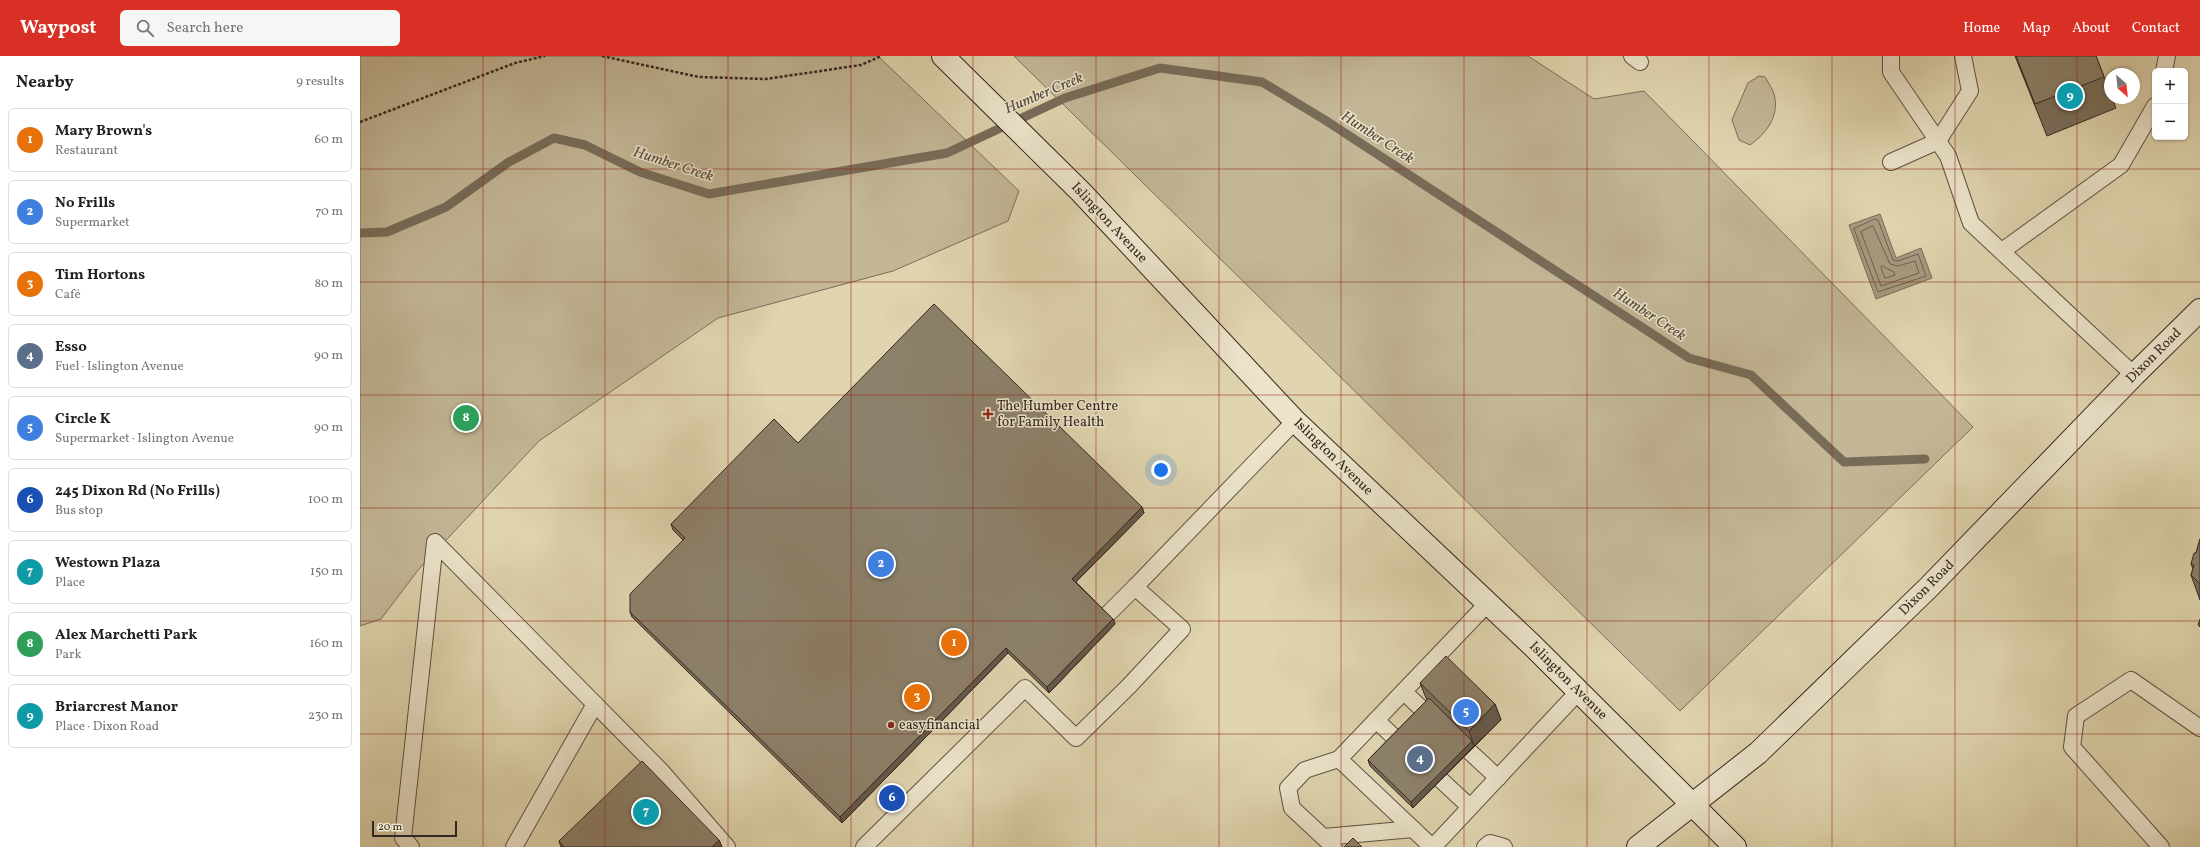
<!DOCTYPE html>
<html lang="en">
<head>
<meta charset="utf-8">
<style>
	body { margin:0; font-family:Vollkorn,serif; background:#f6f6f6; color:#222 }
	.controls { position:absolute; right:12px; top:12px; display:grid; overflow:hidden; border-radius:6px; box-shadow:0 1px 3px #0004 }
	.controls button { width:36px; height:36px; display:grid; place-items:center; padding:0; border:0; border-bottom:1px solid #e0e0e0; background:#fff; color:#222; font:20px sans-serif }
	.compass { position:absolute; left:1744px; top:12px; width:36px; height:36px; border-radius:50%; background:#fff; box-shadow:0 1px 3px #0004; rotate:153deg }
	.scale { position:absolute; left:12px; bottom:10px; width:85px; box-sizing:border-box; padding-left:4px; border:2px solid #342721; border-top:0; font-size:11px; line-height:14px; white-space:nowrap; color:#342721; -webkit-text-stroke:3px #ebe4cb; paint-order:stroke }
	.you { position:absolute; left:801px; top:414px; width:14px; height:14px; margin:-10px; border:3px solid #fff; border-radius:50%; background:#1a73e8; box-shadow:0 0 0 6px #1a73e833 }
	.badge { display:grid; place-items:center; width:26px; height:26px; border-radius:50%; background:#d93025; color:#fff; font-size:13px; font-weight:700 }
	.pin { position:absolute; translate:-50% -50%; border:2px solid #fff; box-shadow:0 1px 4px #0006 }
	.list { margin:0; padding:0; list-style:none }
	h2 { display:flex; justify-content:space-between; align-items:center; height:52px; margin:0; padding:0 16px; font-size:17px }
	h2 small { font-size:13px; font-weight:400; color:#767676 }
	.list li { display:grid; grid-template-columns:26px 1fr auto; gap:12px; align-items:center; box-sizing:border-box; height:64px; margin:0 8px 8px; padding:0 8px; border:1px solid #e0e0e0; border-radius:6px }
	.list b { display:block; font-size:15px; white-space:nowrap }
	.list p { margin:0; font-size:13px; white-space:nowrap; color:#767676 }
	.list em { font-size:13px; font-style:normal; color:#767676 }
	.icon { flex:none; width:22px; height:22px; fill:none; stroke:currentColor; stroke-width:2; stroke-linecap:round; stroke-linejoin:round }
	.map { position:relative; flex:none; width:1840px; height:791px; overflow:hidden }
	header { display:flex; align-items:center; gap:24px; box-sizing:border-box; height:56px; padding:0 20px; background:#d93025; color:#fff }
	header strong { font-size:19px }
	nav { display:flex; gap:22px; margin-inline-start:auto; font-size:14px }
	.search { width:280px; height:36px; background:#f6f6f6; display:flex; align-items:center; gap:10px; box-sizing:border-box; padding:0 14px; border-radius:6px; color:#767676; font-size:15px }
	main { display:flex }
	aside { flex:1; background:#fff }
	.map>svg:first-child { display:block }
	.green { fill:#c3b797; stroke:#7c6f5c }
	.water { fill:#a69a7f; stroke:#786c59 }
	.lines { fill:none; stroke-linecap:round; stroke-linejoin:round }
	.shore { stroke:#6d6050; stroke-width:1 }
	.stream { stroke:#786c59; stroke-width:9 }
	.lane-casing { stroke:#5f5244; stroke-width:18 }
	.secondary-casing { stroke:#342721; stroke-width:24 }
	.path { stroke:#342721; stroke-width:2.5; stroke-dasharray:3 2; stroke-linecap:butt }
	.lane { stroke:#ebe4cb; stroke-width:16 }
	.secondary { stroke:#ebe4cb; stroke-width:22 }
	.wall { fill:#796f5c; stroke:#342721 }
	.shaded-wall { fill:#635a4b; stroke:#342721 }
	.building { fill:#8d816b; stroke:#342721 }
	.grid { fill:none; stroke:#8f2418; stroke-width:1; stroke-opacity:0.55 }
	.poi-dot { fill:#8f2418; stroke:#ebe4cb; stroke-width:1.5 }
	.labels { text-anchor:middle; dominant-baseline:central; stroke-width:3; stroke-linejoin:round; paint-order:stroke }
	.street-label { font-size:14px; fill:#342721; stroke:#ebe4cb }
	.poi-label { font-size:14px; fill:#342721; stroke:#ebe4cb; text-anchor:start }
	.water-label { font-size:15px; font-style:italic; fill:#564a3d; stroke:#ebe4cb }
</style>
</head>
<body>
<header>
<strong>Waypost</strong>
<div class="search"><svg class="icon" aria-label="search" viewBox="0 0 24 24"><circle cx="10" cy="10" r="6"/><path d="M15 15l6 6"/></svg>Search here</div>
<nav><a>Home</a><a>Map</a><a>About</a><a>Contact</a></nav>
</header>
<main>
<aside>
<h2>Nearby<small>9 results</small></h2>
<ul class="list">
<li><span class="badge" style="background:#e8710a">1</span><div><b>Mary Brown's</b><p>Restaurant</p></div><em>60 m</em></li>
<li><span class="badge" style="background:#3f7fe0">2</span><div><b>No Frills</b><p>Supermarket</p></div><em>70 m</em></li>
<li><span class="badge" style="background:#e8710a">3</span><div><b>Tim Hortons</b><p>Café</p></div><em>80 m</em></li>
<li><span class="badge" style="background:#5c6f8a">4</span><div><b>Esso</b><p>Fuel · Islington Avenue</p></div><em>90 m</em></li>
<li><span class="badge" style="background:#3f7fe0">5</span><div><b>Circle K</b><p>Supermarket · Islington Avenue</p></div><em>90 m</em></li>
<li><span class="badge" style="background:#1a4fb4">6</span><div><b>245 Dixon Rd (No Frills)</b><p>Bus stop</p></div><em>100 m</em></li>
<li><span class="badge" style="background:#0f9aa8">7</span><div><b>Westown Plaza</b><p>Place</p></div><em>150 m</em></li>
<li><span class="badge" style="background:#2e9e5b">8</span><div><b>Alex Marchetti Park</b><p>Park</p></div><em>160 m</em></li>
<li><span class="badge" style="background:#0f9aa8">9</span><div><b>Briarcrest Manor</b><p>Place · Dixon Road</p></div><em>230 m</em></li>
</ul>
</aside>
<div class="map">
<svg width="1840" height="791" viewBox="0 0 1840 791">
	<rect width="100%" height="100%" fill="#e0d5af"/>
	<filter id="stains"><feTurbulence type="fractalNoise" baseFrequency=".005" numOctaves="4"/><feColorMatrix values="0 0 0 0 .2 0 0 0 0 .09 0 0 0 0 .02 0 0 0 .5 -.17"/></filter>
	<radialGradient id="worn" r=".72"><stop offset=".6" stop-color="#630" stop-opacity="0"/><stop offset="1" stop-color="#630" stop-opacity=".3"/></radialGradient>
	<g class="green">
		<polygon points="0,0 518,0 659,135 648,165 533,215 358,262 179,385 59,513 21,563 0,570"/>
		<polygon points="654,0 1168,0 1234,43 1284,35 1613,371 1320,655"/>
		<path d="M1399,20l6,1c3,5 7,11 9,17 6,21 -7,39 -24,51l-11,-5 -7,-20 16,-37z"/>
	</g>
	<polygon class="water" points="1520,158 1536,202 1561,192 1572,222 1516,243 1489,169"/>
	<g class="lines">
		<g class="shore">
			<polygon points="1515,163 1518,164 1533,204 1538,205 1558,198 1566,220 1518,236 1494,173"/>
			<polygon points="1513,170 1530,208 1538,210 1555,205 1559,217 1521,230 1501,176"/>
			<polygon points="1522,210 1534,216 1535,219 1525,222 1521,212"/>
		</g>
		<polyline class="stream" points="0,177 27,176 86,151 149,106 194,82 225,89 280,116 349,138 587,97 705,42 800,12 902,26 965,64 1329,302 1391,319 1484,406 1565,403"/>
		<defs>
			<g id="lane">
				<polyline points="1272,0 1280,6"/>
				<polyline points="1531,0 1531,16 1588,100 1611,167 1774,319"/>
				<polyline points="1804,15 1807,0"/>
				<polyline points="1531,106 1578,85 1610,35 1603,0"/>
				<polyline points="1642,195 1761,109 1795,50"/>
				<polyline points="746,560 775,531"/>
				<polyline points="1044,636 1064,655"/>
				<polyline points="1016,664 1036,683"/>
				<polyline points="1109,695 1138,722"/>
				<polyline points="1081,724 1110,751"/>
				<polyline points="964,781 1053,773"/>
				<polyline points="51,791 43,782 75,486 301,715 367,791"/>
				<polyline points="154,791 235,648"/>
				<polyline points="504,791 665,632 716,682 769,630 822,573 775,531 935,365"/>
				<polyline points="974,791 932,752 928,732 945,714 979,703"/>
				<polyline points="1072,791 979,703 1128,547"/>
				<polyline points="1073,791 1219,635"/>
				<polyline points="1125,791 1130,787 1144,791"/>
				<polyline points="1801,791 1712,691 1716,660 1771,624 1840,672"/>
			</g>
			<g id="secondary">
				<polyline points="583,0 721,136 935,365 1172,589 1375,791"/>
				<polyline points="1278,791 1398,697 1569,531 1774,319 1840,254"/>
			</g>
		</defs>
		<use href="#lane" class="lane-casing"/>
		<use href="#secondary" class="secondary-casing"/>
		<g class="path">
			<polyline points="242,0 339,21 406,23 501,9 521,0"/>
			<polyline points="0,66 155,7 185,0"/>
		</g>
		<use href="#lane" class="lane"/>
		<use href="#secondary" class="secondary"/>
	</g>
	<g class="wall">
		<polygon points="1655,0 1736,0 1750,36 1750,42 1752,42 1756,52 1687,80"/>
		<polygon points="438,387 782,451 784,457 716,526 753,563 755,568 689,637 648,597 482,767 272,561 270,556 323,484 313,474 311,468"/>
		<polygon points="1840,483 1840,544 1831,519 1833,513 1831,508 1836,497"/>
		<polygon points="1060,627 1135,648 1141,664 1053,752 1010,710 1008,704 1067,644 1066,642"/>
		<polygon points="359,784 362,791 201,791 199,785"/>
	</g>
	<g class="shaded-wall">
		<polygon points="782,451 784,457 714,528 712,523"/>
		<polygon points="753,563 755,568 689,637 687,631"/>
		<polygon points="646,592 648,597 482,767 480,761"/>
		<polygon points="1135,648 1141,664 1114,690 1109,675"/>
		<polygon points="1112,685 1114,690 1053,752 1051,746"/>
		<polygon points="359,784 362,791 352,791"/>
	</g>
	<g class="building">
		<polygon points="1656,0 1736,0 1744,21 1675,48"/>
		<polygon points="574,248 782,451 712,523 753,563 687,631 646,592 480,761 270,556 270,538 325,482 311,468 414,363 438,387"/>
		<polygon points="1840,483 1840,528 1831,519 1834,509 1831,508 1834,497 1836,497"/>
		<polygon points="1840,563 1840,571 1838,569"/>
		<polygon points="1086,600 1135,648 1109,675 1060,627"/>
		<polygon points="1069,642 1112,685 1051,746 1008,704"/>
		<polygon points="282,705 359,784 352,791 204,791 199,785"/>
		<polygon points="993,782 1002,791 984,791"/>
	</g>
	<path class="grid" d="M123,0v791M245,0v791M368,0v791M491,0v791M613,0v791M736,0v791M859,0v791M981,0v791M1104,0v791M1227,0v791M1349,0v791M1472,0v791M1595,0v791M1717,0v791M0,113h1840M0,226h1840M0,339h1840M0,452h1840M0,565h1840M0,678h1840"/>
	<g class="poi-dot">
		<path d="M626 352h4v4h4v4h-4v4h-4v-4h-4v-4h4z"/>
		<circle cx="531" cy="669" r="4"/>
	</g>
	<g class="labels">
		<g class="street-label">
			<text transform="translate(749 167) rotate(47)">Islington Avenue</text>
			<text transform="translate(1794 300) rotate(-45)">Dixon Road</text>
			<text transform="translate(973 401) rotate(44)">Islington Avenue</text>
			<text transform="translate(1567 532) rotate(-45)">Dixon Road</text>
			<text transform="translate(1208 625) rotate(45)">Islington Avenue</text>
		</g>
		<g class="poi-label">
			<text x="637" y="350">The Humber Centre<tspan x="637" dy="16">for Family Health</tspan></text>
			<text x="539" y="669">easyfinancial</text>
		</g>
		<g class="water-label">
			<text transform="translate(684 38) rotate(-23)">Humber Creek</text>
			<text transform="translate(1017 82) rotate(33)">Humber Creek</text>
			<text transform="translate(313 109) rotate(18)">Humber Creek</text>
			<text transform="translate(1289 259) rotate(33)">Humber Creek</text>
		</g>
	</g>
	<rect width="100%" height="100%" filter="url(#stains)"/>
	<rect width="100%" height="100%" fill="url(#worn)"/>
</svg>
<div class="controls">
<button>+</button>
<button>−</button>
</div>
<svg class="compass" viewBox="-18 -18 36 36"><path d="M0-13l5 13h-10z" fill="#e53935"/><path d="M0 13l5-13h-10z" fill="#767676"/></svg>
<div class="scale">20 m</div>
<div class="you"></div>
<div class="pin badge" style="left:594px;top:587px;background:#e8710a">1</div>
<div class="pin badge" style="left:521px;top:508px;background:#3f7fe0">2</div>
<div class="pin badge" style="left:557px;top:641px;background:#e8710a">3</div>
<div class="pin badge" style="left:1060px;top:703px;background:#5c6f8a">4</div>
<div class="pin badge" style="left:1106px;top:656px;background:#3f7fe0">5</div>
<div class="pin badge" style="left:532px;top:742px;background:#1a4fb4">6</div>
<div class="pin badge" style="left:286px;top:756px;background:#0f9aa8">7</div>
<div class="pin badge" style="left:106px;top:362px;background:#2e9e5b">8</div>
<div class="pin badge" style="left:1710px;top:40px;background:#0f9aa8">9</div>
</div>
</main>
</body>
</html>
